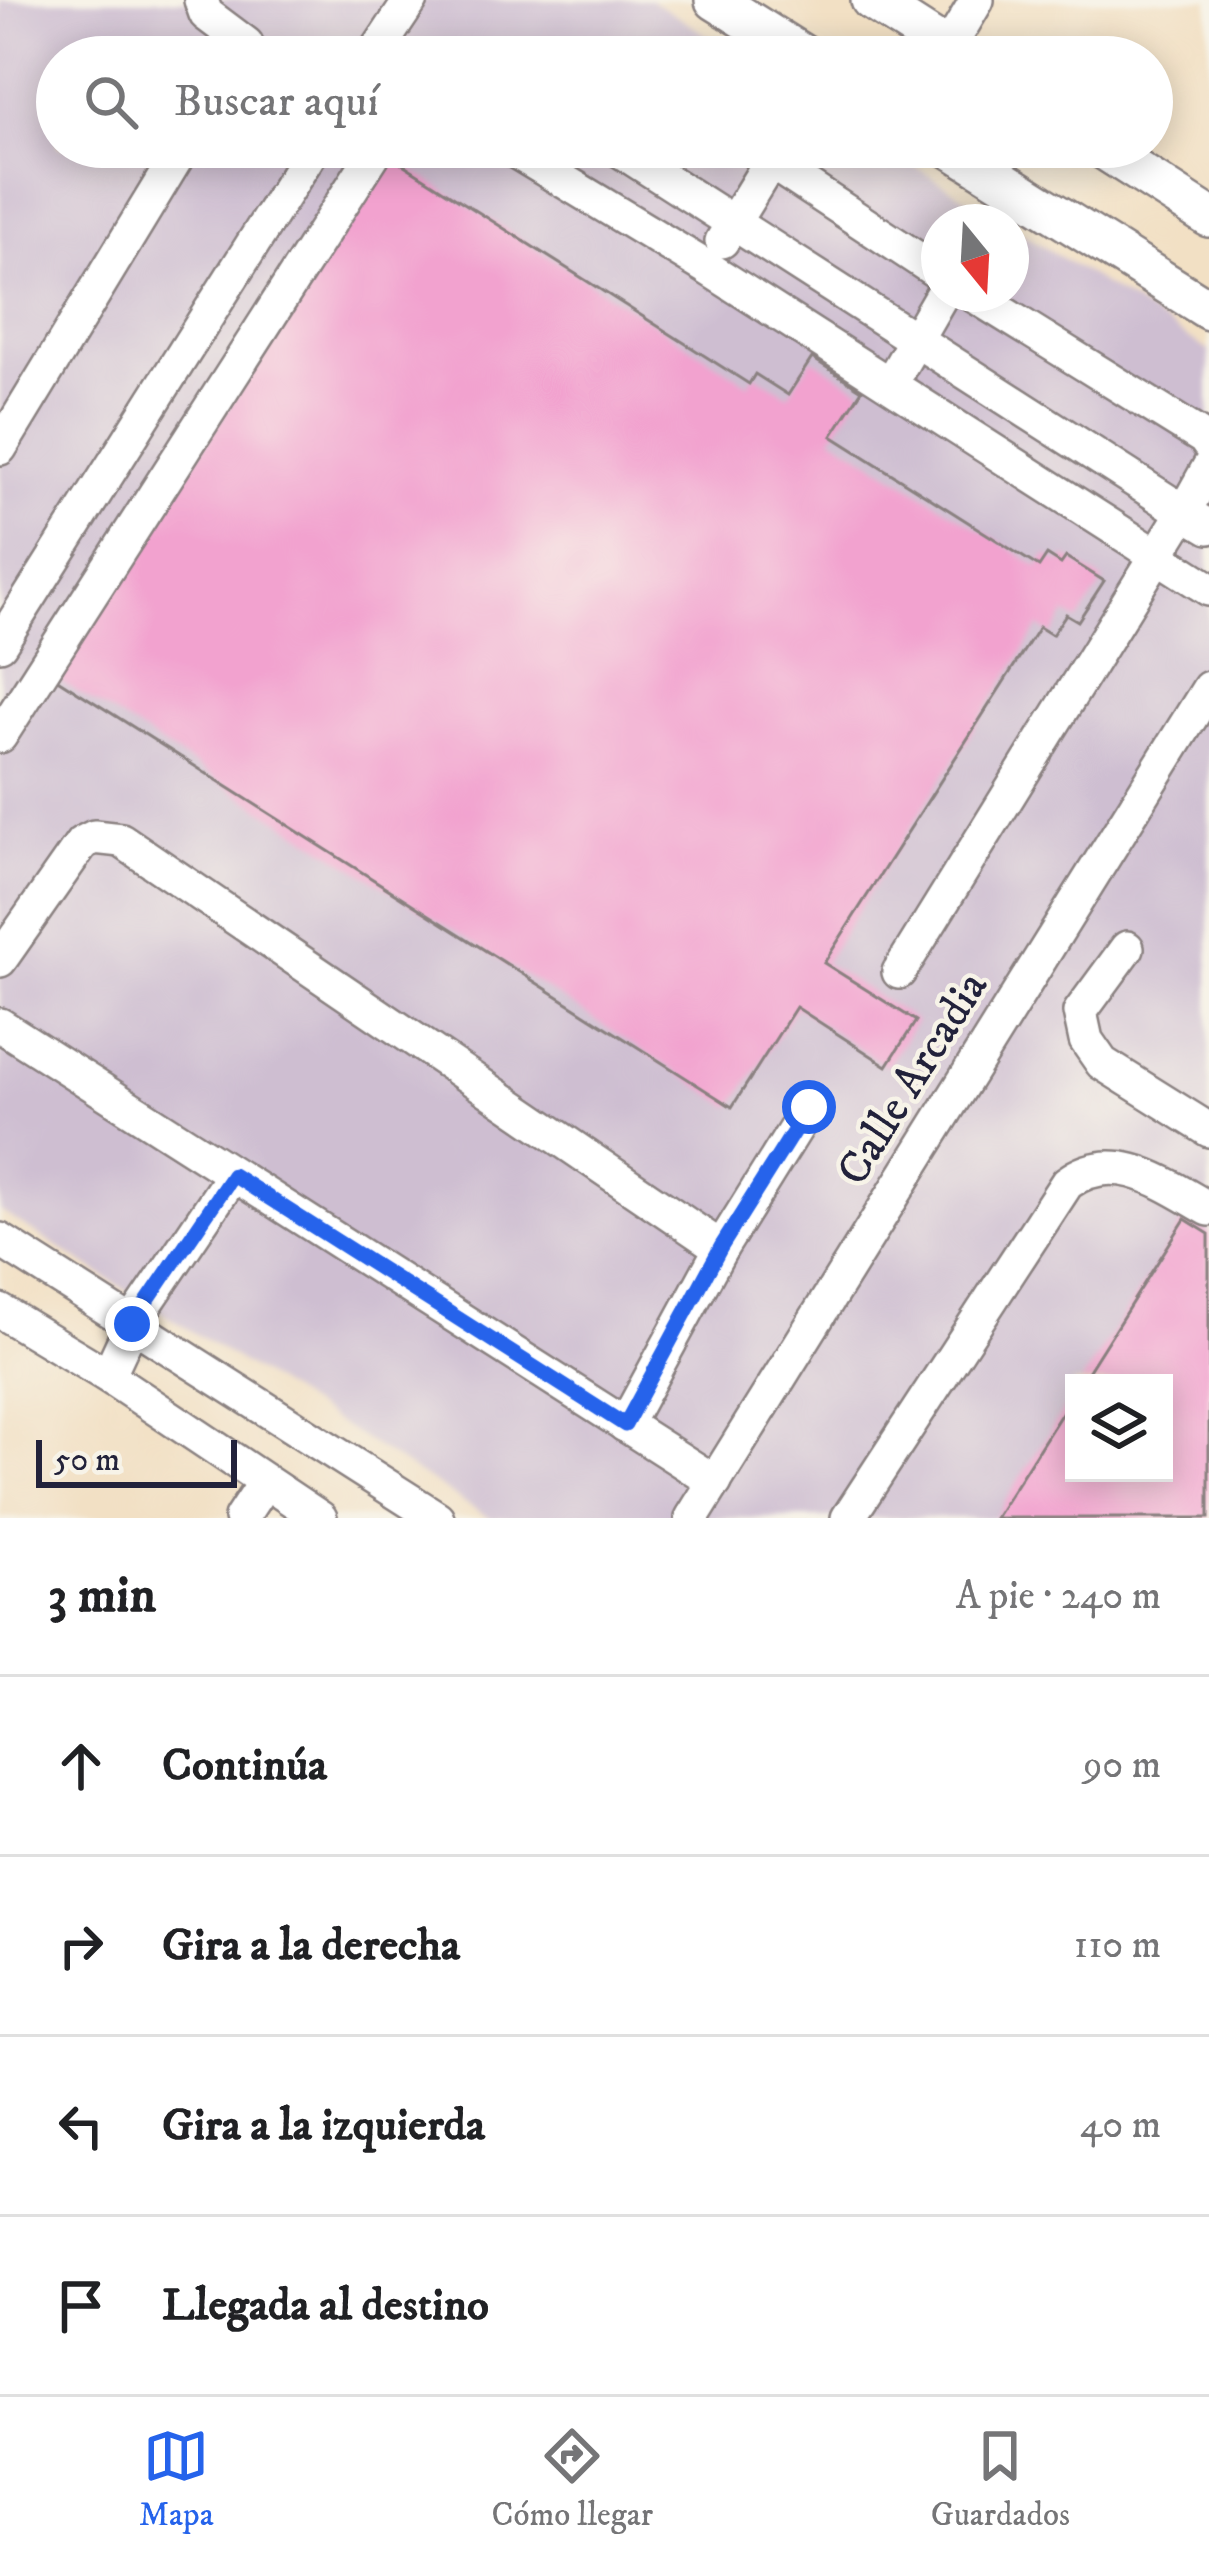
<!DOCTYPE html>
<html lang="es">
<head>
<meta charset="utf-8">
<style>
	body { margin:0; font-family:"IM FELL DW Pica",serif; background:#f6f6f6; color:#202124 }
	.controls { position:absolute; right:36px; bottom:36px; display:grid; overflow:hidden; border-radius:0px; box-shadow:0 6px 30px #0003 }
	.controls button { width:108px; height:108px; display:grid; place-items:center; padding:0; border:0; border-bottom:3px solid #e0e0e0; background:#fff; color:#202124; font:60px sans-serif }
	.compass { position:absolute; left:921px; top:204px; width:108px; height:108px; border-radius:50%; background:#fff; box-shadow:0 6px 30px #0003; rotate:162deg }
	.scale { position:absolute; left:36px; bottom:30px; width:201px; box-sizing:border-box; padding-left:12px; border:6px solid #22223b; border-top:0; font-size:33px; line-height:42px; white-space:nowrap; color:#22223b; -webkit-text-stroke:9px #f7f3e8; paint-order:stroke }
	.stop { position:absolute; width:36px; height:36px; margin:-27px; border:9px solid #2563eb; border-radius:50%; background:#fff }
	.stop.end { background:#2563eb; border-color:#fff; box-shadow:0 3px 12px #0008 }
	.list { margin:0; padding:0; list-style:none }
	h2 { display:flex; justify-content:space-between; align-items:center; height:156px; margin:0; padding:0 48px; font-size:51px }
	h2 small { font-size:39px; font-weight:400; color:#757577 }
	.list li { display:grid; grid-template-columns:78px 1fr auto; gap:36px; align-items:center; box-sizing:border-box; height:180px; padding:0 48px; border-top:3px solid #e0e0e0 }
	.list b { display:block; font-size:45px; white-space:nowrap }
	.list em { font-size:39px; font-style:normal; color:#757577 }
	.icon { flex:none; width:66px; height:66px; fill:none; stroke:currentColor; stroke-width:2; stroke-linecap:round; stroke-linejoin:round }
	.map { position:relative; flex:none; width:1209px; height:1518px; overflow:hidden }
	.search { position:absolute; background:#fff; box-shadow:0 6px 30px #0003; left:36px; right:36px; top:36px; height:132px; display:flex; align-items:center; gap:30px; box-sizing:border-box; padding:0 42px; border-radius:66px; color:#757577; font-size:45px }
	.sheet { height:876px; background:#fff }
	nav { display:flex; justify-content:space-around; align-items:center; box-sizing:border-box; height:168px; border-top:3px solid #e0e0e0; background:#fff; font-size:33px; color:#757577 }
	nav a { display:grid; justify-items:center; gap:6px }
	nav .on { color:#2563eb }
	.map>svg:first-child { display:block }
	.industrial { fill:#cebed1; fill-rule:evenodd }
	.building { fill:#f2a2cf }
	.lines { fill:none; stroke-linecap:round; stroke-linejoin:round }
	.minor-casing { stroke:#8a8180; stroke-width:38 }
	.major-casing { stroke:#8a8180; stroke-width:44 }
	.minor { stroke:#fff; stroke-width:33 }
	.major { stroke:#fff; stroke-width:39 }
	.route { stroke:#2563eb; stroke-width:15 }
	.labels { text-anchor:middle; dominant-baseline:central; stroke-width:9; stroke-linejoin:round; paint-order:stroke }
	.street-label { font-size:45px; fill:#22223b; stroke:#f7f3e8 }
</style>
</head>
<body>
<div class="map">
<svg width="1209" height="1518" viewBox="0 0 1209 1518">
	<rect width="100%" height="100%" fill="#f7f3e8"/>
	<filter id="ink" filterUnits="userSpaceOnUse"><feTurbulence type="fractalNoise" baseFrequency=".00833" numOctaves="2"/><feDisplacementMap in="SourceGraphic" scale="24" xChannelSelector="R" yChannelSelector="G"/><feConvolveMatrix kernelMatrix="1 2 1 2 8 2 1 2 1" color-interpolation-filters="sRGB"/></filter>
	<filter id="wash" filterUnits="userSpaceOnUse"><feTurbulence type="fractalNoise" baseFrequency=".004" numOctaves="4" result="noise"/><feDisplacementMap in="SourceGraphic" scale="48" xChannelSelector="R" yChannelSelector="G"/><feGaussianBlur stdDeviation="2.7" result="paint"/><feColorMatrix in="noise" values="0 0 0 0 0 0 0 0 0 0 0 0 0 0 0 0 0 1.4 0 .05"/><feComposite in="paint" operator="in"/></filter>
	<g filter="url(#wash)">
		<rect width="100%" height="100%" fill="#f2e0c4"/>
		<path class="industrial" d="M0,0h651l91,57h-685v90h828l119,75h-65v72h72v-68l198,125v1167h-720l-489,-307zM1074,1383h90v90h-90z"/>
		<g id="blocks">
			<g class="building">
				<polygon points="390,156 749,384 755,374 788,395 812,358 862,390 832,436 1039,567 1047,555 1061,564 1066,557 1104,581 1078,621 1066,614 1052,635 1039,627 824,963 916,1021 887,1066 796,1007 732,1107 56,678"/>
				<polygon points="1185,1219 1209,1234 1209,1518 995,1518 1074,1394 1074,1473 1164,1473 1164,1383 1081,1383"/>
			</g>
		</g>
	</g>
	<g filter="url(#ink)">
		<use href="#blocks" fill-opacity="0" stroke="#8a8180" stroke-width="3"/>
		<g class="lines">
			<defs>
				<g id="minor">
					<polyline points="201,0 206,14 246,44 238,57"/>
					<polyline points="948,49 977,0"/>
					<polyline points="373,57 411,0"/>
					<polyline points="508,147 706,267 1209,589"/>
					<polyline points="615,147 1184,512 1209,467"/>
					<polyline points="748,147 939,273"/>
					<polyline points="722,241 771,161"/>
					<polyline points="972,294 1204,438 1209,445"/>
					<polyline points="890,384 942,294"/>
					<polyline points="0,448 183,147"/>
					<polyline points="0,644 314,147"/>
					<polyline points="0,736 378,147"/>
					<polyline points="1127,948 1080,1012 1086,1040 1102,1063 1209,1130"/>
					<polyline points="0,960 82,843 94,837 121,840 721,1248 625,1425"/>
					<polyline points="899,972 1184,512 1209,527"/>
					<polyline points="0,1025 715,1482"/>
					<polyline points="0,1240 437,1518"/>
					<polyline points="721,1248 809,1107"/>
					<polyline points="0,1311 108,1376 320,1518"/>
					<polyline points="108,1376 132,1324 233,1175"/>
					<polyline points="241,1518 264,1483"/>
					<polyline points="692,1518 1209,688"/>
					<path d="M848,1518l219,-335c48,-36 98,1 142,26"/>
				</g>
				<g id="major">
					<polyline points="715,0 806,57"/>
					<polyline points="871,0 960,57"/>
					<polyline points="949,147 1209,310"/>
					<polyline points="1100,147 1209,217"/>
				</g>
			</defs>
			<use href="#minor" class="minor-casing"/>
			<use href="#major" class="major-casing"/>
			<use href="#minor" class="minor"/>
			<use href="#major" class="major"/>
		</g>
	</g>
	<g class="lines" filter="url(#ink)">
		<polyline class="route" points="132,1324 233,1175 625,1425 721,1247 809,1107"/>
	</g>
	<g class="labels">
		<g class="street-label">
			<text transform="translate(913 1079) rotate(-58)">Calle Arcadia</text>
		</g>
	</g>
</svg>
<div class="controls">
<button><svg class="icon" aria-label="layers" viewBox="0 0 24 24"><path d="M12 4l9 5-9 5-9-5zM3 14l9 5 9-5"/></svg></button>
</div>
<svg class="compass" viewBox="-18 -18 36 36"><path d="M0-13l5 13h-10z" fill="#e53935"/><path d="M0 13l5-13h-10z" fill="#757577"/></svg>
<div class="scale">50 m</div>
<div class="stop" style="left:809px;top:1107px"></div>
<div class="stop end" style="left:132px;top:1324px"></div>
<div class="search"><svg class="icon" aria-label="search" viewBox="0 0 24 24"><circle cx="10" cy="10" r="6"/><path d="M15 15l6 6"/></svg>Buscar aquí</div>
</div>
<section class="sheet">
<h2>3 min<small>A pie · 240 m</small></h2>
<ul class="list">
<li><svg class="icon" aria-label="ahead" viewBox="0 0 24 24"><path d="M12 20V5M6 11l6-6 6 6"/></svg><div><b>Continúa</b></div><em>90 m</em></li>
<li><svg class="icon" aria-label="right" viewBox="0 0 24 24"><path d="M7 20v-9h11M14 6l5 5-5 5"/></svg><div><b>Gira a la derecha</b></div><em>110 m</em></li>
<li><svg class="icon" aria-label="left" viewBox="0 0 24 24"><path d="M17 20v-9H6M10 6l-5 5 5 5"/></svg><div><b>Gira a la izquierda</b></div><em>40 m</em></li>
<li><svg class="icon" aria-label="arrive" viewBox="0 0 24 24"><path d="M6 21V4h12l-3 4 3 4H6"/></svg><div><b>Llegada al destino</b></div></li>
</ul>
</section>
<nav>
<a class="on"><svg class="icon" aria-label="map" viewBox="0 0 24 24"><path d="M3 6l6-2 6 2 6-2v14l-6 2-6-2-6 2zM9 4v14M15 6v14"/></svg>Mapa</a>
<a><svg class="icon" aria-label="directions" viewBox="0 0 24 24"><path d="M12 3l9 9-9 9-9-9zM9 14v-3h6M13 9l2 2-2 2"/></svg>Cómo llegar</a>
<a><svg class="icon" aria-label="saved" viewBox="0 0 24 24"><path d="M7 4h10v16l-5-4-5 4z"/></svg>Guardados</a>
</nav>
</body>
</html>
